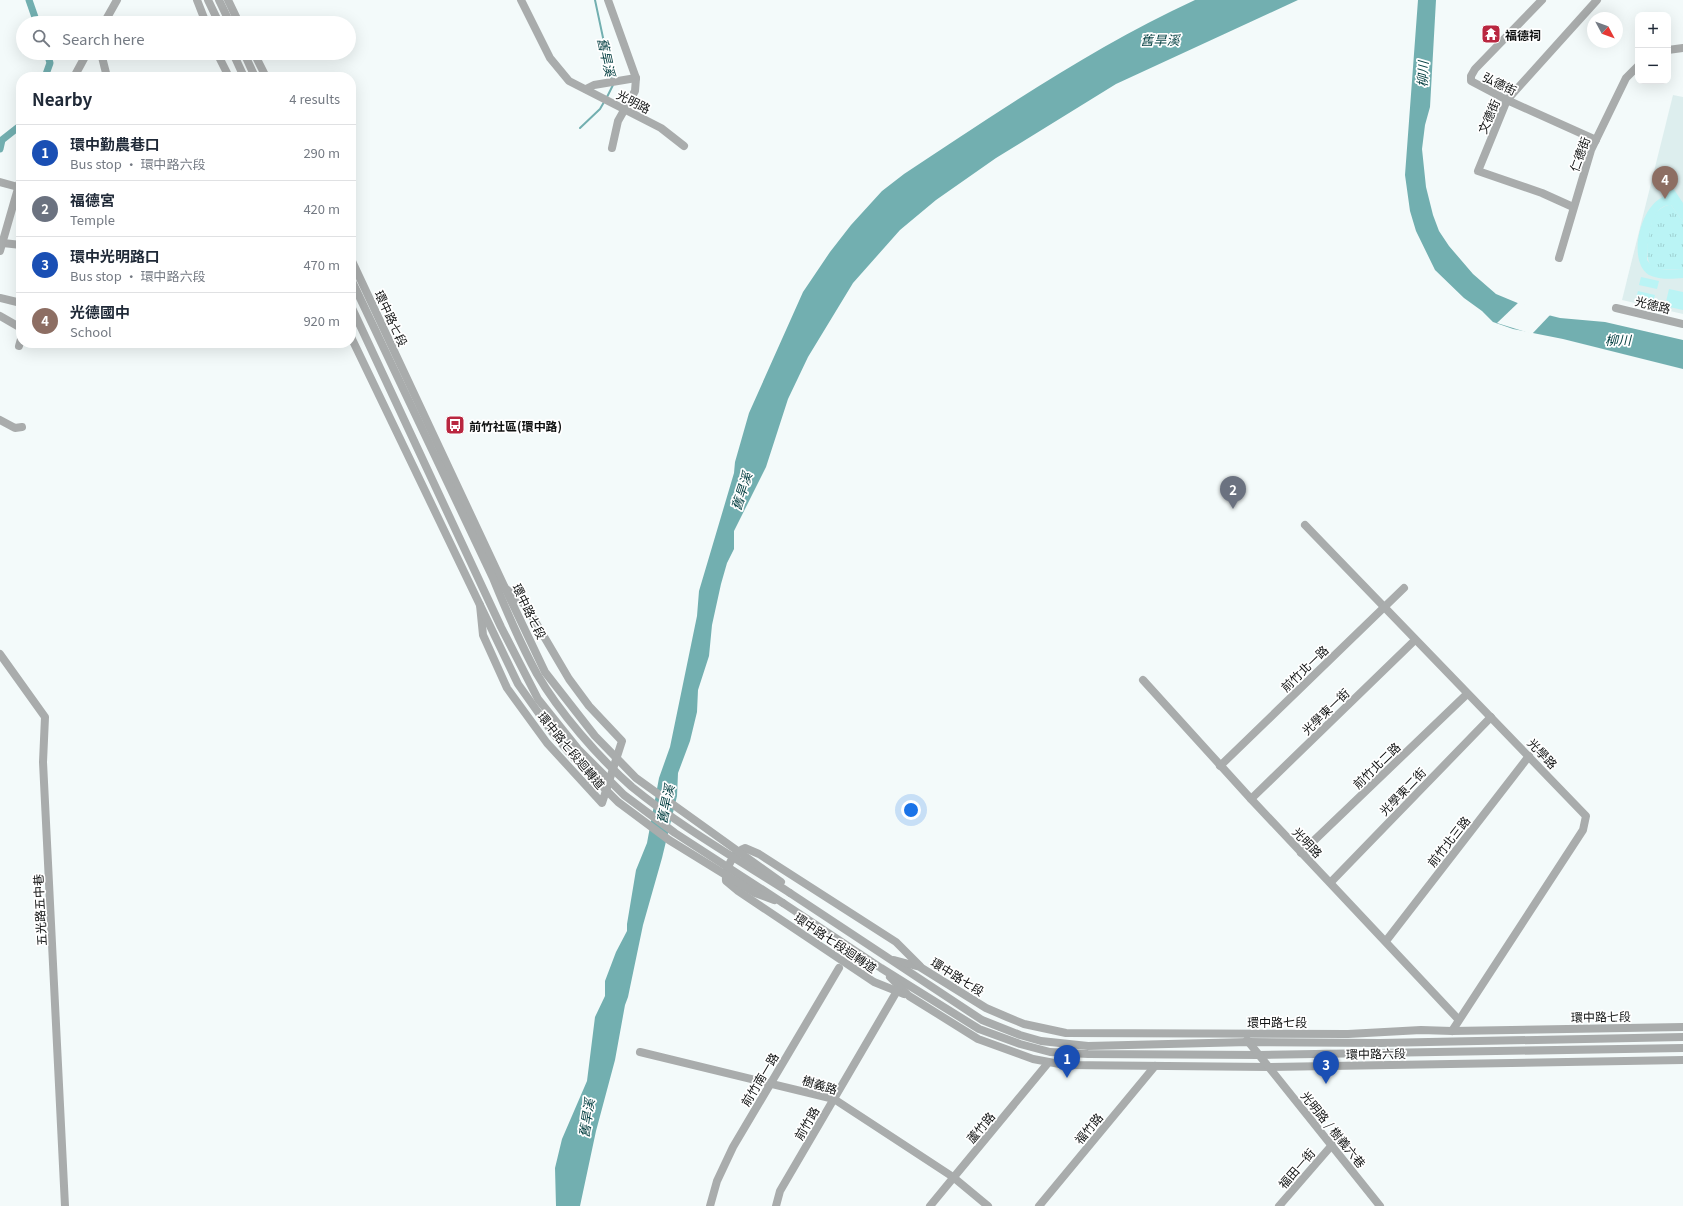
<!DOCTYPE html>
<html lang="en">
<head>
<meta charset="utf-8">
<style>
	body { margin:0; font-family:Georgia,"Noto Sans TC",serif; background:#f6f6f7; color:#1f2937 }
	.controls { position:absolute; right:12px; top:12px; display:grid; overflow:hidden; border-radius:8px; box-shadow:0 4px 16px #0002 }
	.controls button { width:36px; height:36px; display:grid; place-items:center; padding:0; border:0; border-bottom:1px solid #e0e1e3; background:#fff; color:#1f2937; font:20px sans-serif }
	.compass { position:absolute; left:1587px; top:12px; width:36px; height:36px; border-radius:50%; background:#fff; box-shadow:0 4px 16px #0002; rotate:131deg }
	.you { position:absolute; left:911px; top:810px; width:14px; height:14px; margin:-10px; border:3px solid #fff; border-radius:50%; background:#1a73e8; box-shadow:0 0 0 6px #1a73e833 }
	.badge { display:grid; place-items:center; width:26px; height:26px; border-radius:50%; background:#b92740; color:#fff; font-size:13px; font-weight:700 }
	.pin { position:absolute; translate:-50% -33px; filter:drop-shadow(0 1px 2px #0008) }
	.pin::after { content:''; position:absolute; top:21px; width:14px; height:12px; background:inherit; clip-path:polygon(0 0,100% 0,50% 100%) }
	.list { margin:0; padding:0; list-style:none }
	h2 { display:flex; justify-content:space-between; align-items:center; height:52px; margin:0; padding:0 16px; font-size:17px }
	h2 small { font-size:13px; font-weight:400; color:#747a83 }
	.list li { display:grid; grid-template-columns:26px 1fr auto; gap:12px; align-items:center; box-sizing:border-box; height:56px; padding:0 16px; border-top:1px solid #e0e1e3 }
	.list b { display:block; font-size:15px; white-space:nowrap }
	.list p { margin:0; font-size:13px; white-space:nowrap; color:#747a83 }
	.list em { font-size:13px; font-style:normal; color:#747a83 }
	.icon { flex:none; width:22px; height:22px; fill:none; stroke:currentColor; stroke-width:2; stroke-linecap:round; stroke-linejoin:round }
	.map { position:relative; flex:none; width:1683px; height:1206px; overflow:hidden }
	.search { position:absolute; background:#fff; box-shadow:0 4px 16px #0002; left:16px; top:16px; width:340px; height:44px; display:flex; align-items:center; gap:10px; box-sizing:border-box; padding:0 14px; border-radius:22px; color:#747a83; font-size:15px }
	.panel { position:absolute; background:#fff; box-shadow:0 4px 16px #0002; left:16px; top:72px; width:340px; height:276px; border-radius:16px }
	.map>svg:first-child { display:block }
	.built { fill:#dee }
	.grass { fill:url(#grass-tufts) }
	.garden { fill:#baf4f5 }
	.water { fill:#72afb0 }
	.pier { fill:#f3fafa }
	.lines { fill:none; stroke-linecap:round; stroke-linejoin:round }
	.stream { stroke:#72afb0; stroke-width:2 }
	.canal { stroke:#72afb0; stroke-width:7 }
	.minor { stroke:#a9acac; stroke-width:8 }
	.minor-bridge { stroke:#a9acac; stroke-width:8 }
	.labels { text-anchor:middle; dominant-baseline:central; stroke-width:3.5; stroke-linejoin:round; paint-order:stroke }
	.poi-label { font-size:12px; font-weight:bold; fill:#0f1111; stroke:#fff; text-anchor:start }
	.street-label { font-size:12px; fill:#0f1111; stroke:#fff }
	.water-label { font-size:13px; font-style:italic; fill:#013d3f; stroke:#fff }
</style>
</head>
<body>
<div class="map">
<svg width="1683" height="1206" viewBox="0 0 1683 1206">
	<defs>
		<pattern id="grass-tufts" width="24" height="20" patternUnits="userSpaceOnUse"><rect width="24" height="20" fill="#baf4f5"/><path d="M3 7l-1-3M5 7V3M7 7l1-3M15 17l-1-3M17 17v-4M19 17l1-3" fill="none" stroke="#9fd0d1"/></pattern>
	</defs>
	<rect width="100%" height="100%" fill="#f3fafa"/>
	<polygon class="built" points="1673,95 1683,97 1683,314 1622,300"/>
	<path class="grass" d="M1669,205h2l12,17v48c-8,-1 -24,1 -31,-4 -10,-7 -2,-44 4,-53 3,-4 8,-7 13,-8z"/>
	<g class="garden">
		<path d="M1661,170l22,33v19l-12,-17c-21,-2 -24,40 -24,55 7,12 24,9 36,10v8c-10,1 -24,2 -34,-3 -23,-14 -8,-73 17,-79l-13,-21z"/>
		<polygon points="1641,277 1659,281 1657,289 1639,285"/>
		<polygon points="1669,289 1683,292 1683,310 1665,306"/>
		<polygon points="1638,291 1655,295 1653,302 1636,298"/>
	</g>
	<g class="water">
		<path d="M1195,0h103l-182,84 -120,74 -60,42 -36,30 -47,53 -45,74 -20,42 -22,68 -32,64v18l-7,14 -6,21 -9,41 -3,31 -11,34 -1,22 -7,29 -12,32 -1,23 -15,62 -19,67 -15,72 -3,8 -10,55 -19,71 -16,75h-24l-1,-38 7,-29 25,-58 8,-64 10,-21v-15l11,-29 11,-21v-7l9,-54 11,-27 12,-65 11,-31 27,-131 2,-25 27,-91 8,-27 1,-11 14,-49 54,-121 27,-40 21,-27 31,-34 22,-17c94,-62 189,-127 291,-174z"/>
		<polygon points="1418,0 1436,0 1430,107 1425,125 1422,149 1426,187 1433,215 1439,231 1449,246 1473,274 1496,294 1544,314 1560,318 1605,322 1683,340 1683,369 1563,339 1513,329 1493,322 1482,311 1464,298 1435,270 1416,231 1410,211 1405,175"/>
	</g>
	<polygon class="pier" points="1519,302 1551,314 1532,334 1497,323"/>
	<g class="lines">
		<g class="stream">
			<polyline points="595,0 612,80"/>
			<polyline points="606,99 613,85"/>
			<polyline points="580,128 600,109 604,102"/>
		</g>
		<g class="canal">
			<polyline points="29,0 37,23"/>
			<polyline points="45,77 50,63 47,53"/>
			<polyline points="0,149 2,140 21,125"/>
		</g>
		<g class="minor">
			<polyline points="197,0 206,23"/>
			<polyline points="208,0 219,23"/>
			<polyline points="219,0 230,23"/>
			<polyline points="228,0 239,23"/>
			<polyline points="521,0 550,58 569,81 661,128 684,146"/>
			<polyline points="608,0 636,78 635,91 618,121 612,148"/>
			<polyline points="1542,0 1475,69 1471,76 1471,81 1507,100 1596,140"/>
			<polyline points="104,23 117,0"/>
			<polyline points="1668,50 1683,48"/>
			<polyline points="101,53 107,77"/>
			<polyline points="217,53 229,77"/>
			<polyline points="233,53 244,77"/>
			<polyline points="244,53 255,77"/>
			<polyline points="254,53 266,77"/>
			<polyline points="74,77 87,53"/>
			<polyline points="586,89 594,85 636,78"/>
			<polyline points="0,182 18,187"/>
			<polyline points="1573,207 1542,193 1478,171 1507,100 1597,0"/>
			<polyline points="3,243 21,245"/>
			<polyline points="0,251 21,178"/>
			<polyline points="1559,258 1591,150 1626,78 1638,66"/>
			<polyline points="351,259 505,588 526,606 569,679 589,706 622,741 602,803 547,743 507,688 483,635 480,605 351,337"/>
			<polyline points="0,298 21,303"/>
			<polyline points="1616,308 1683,324"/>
			<polyline points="0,316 21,328"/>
			<polyline points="19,346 21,339"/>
			<polyline points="0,420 15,428 22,427"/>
			<polyline points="1305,525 1586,816 1583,830 1452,1031"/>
			<polyline points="0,654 45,717 43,762 65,1206"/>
			<polyline points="1143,680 1251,799 1458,1019"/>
			<polyline points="1220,766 1404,588"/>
			<polyline points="1251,799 1415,640"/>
			<polyline points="1301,853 1467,694"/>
			<polyline points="1331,882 1491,717"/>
			<polyline points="790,893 982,1020 1020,1035 1041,1041 1088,1046 1249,1042 1380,1043 1683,1037"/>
			<polyline points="783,903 881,968 979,1029 1020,1044 1050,1052 1088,1054 1259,1055 1683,1048"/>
			<polyline points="1386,941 1529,756"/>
			<polyline points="894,960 920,967 986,1008 1007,1017 1024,1024 1066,1033 1348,1034 1421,1030 1452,1031 1683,1027"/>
			<polyline points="890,977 909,996 978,1039 1033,1059 1065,1065 1269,1067 1683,1060"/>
			<path d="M904,994l-30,-12 -136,-91 -12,-10c-1,-12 7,-29 19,-33l14,6 137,88 24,24"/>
			<polyline points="1247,1040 1380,1206"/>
			<polyline points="640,1052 834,1099 953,1177 988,1206"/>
			<polyline points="710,1206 717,1181 733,1147 839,968"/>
			<polyline points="776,1206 780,1191 897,991"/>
			<polyline points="930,1206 1048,1063"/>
			<polyline points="1039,1206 1155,1066"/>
			<polyline points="1279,1206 1332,1145"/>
		</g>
		<g class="minor-bridge">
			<path d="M351,279l142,299c13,32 27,65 44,96 22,38 62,84 95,113 49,40 105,72 158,106"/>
			<polyline points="351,306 501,627 538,699 578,749 624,795 675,833 783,903"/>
			<polyline points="505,588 545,672 595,736 636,778 781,882"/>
			<polyline points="480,605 518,684 552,732 572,756 618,802 669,840 755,893 774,900"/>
		</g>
	</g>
	<defs>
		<symbol id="temple-square" viewBox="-11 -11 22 22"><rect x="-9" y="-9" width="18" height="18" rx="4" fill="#b92740" stroke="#fff"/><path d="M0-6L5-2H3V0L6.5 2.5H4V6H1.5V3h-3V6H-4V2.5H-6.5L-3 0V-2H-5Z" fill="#fff"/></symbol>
		<symbol id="bus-square" viewBox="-11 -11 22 22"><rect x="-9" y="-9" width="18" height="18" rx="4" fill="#b92740" stroke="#fff"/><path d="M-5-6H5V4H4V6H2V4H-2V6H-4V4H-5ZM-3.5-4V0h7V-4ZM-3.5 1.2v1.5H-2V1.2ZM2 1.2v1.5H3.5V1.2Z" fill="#fff"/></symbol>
	</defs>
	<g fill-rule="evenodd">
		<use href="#temple-square" x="1480" y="23" width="22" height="22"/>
		<use href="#bus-square" x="444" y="414" width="22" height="22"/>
	</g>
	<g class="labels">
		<g class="poi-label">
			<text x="1505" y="34">福德祠</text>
			<text x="469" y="425">前竹社區(環中路)</text>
		</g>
		<g class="street-label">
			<text transform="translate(1500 83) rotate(26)">弘德街</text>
			<text transform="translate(634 101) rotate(27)">光明路</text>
			<text transform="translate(1488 116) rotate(-67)">文德街</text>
			<text transform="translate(1579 154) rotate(-70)">仁德街</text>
			<text transform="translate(1653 304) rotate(14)">光德路</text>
			<text transform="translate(392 318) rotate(65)">環中路七段</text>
			<text transform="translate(530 611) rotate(64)">環中路七段</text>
			<text transform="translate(1304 668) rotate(-44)">前竹北一路</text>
			<text transform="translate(1325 711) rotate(-44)">光學東一街</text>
			<text transform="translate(572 750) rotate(50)">環中路七段迴轉道</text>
			<text transform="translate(1543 753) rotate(46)">光學路</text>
			<text transform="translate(1376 765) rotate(-44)">前竹北二路</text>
			<text transform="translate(1402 791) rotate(-46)">光學東二街</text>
			<text transform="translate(1448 841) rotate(-52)">前竹北三路</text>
			<text transform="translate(1308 842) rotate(46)">光明路</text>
			<text transform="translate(39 910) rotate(-93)">五光路五中巷</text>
			<text transform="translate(836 942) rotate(34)">環中路七段迴轉道</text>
			<text transform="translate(958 976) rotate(32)">環中路七段</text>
			<text transform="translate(1601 1016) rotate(-1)">環中路七段</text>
			<text x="1277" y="1021">環中路七段</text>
			<text transform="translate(1376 1053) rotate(-1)">環中路六段</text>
			<text transform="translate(759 1079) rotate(-59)">前竹南一路</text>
			<text transform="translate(820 1084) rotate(17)">樹義路</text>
			<text transform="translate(806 1123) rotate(-60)">前竹路</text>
			<text transform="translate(980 1127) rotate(-50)">蘆竹路</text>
			<text transform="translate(1088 1128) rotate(-50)">福竹路</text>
			<text transform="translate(1334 1129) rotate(51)">光明路 / 樹義六巷</text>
			<text transform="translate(1296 1168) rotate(-49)">福田一街</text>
		</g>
		<g class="water-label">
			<text x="1160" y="39">舊旱溪</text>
			<text transform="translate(607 57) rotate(78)">舊旱溪</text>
			<text transform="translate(1422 74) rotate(-88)">柳川</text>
			<text x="1618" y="339">柳川</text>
			<text transform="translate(741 491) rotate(-72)">舊旱溪</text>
			<text transform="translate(665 804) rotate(-78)">舊旱溪</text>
			<text transform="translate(586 1118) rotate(-81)">舊旱溪</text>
		</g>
	</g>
</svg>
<div class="controls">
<button>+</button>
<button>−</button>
</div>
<svg class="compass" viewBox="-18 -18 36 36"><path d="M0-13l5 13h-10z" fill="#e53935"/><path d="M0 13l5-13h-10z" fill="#747a83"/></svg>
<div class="you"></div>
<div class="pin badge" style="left:1067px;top:1078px;background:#1a4fb4">1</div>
<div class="pin badge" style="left:1233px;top:509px;background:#6b7280">2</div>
<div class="pin badge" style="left:1326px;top:1084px;background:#1a4fb4">3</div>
<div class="pin badge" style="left:1665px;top:199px;background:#8d6e63">4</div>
<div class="search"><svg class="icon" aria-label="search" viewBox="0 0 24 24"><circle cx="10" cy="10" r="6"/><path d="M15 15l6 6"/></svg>Search here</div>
<section class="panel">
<h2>Nearby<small>4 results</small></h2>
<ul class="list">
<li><span class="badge" style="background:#1a4fb4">1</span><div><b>環中勤農巷口</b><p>Bus stop · 環中路六段</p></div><em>290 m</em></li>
<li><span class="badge" style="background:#6b7280">2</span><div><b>福德宮</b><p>Temple</p></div><em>420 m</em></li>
<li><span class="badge" style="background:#1a4fb4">3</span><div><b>環中光明路口</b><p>Bus stop · 環中路六段</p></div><em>470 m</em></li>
<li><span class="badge" style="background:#8d6e63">4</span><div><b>光德國中</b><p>School</p></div><em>920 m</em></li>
</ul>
</section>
</div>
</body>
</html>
